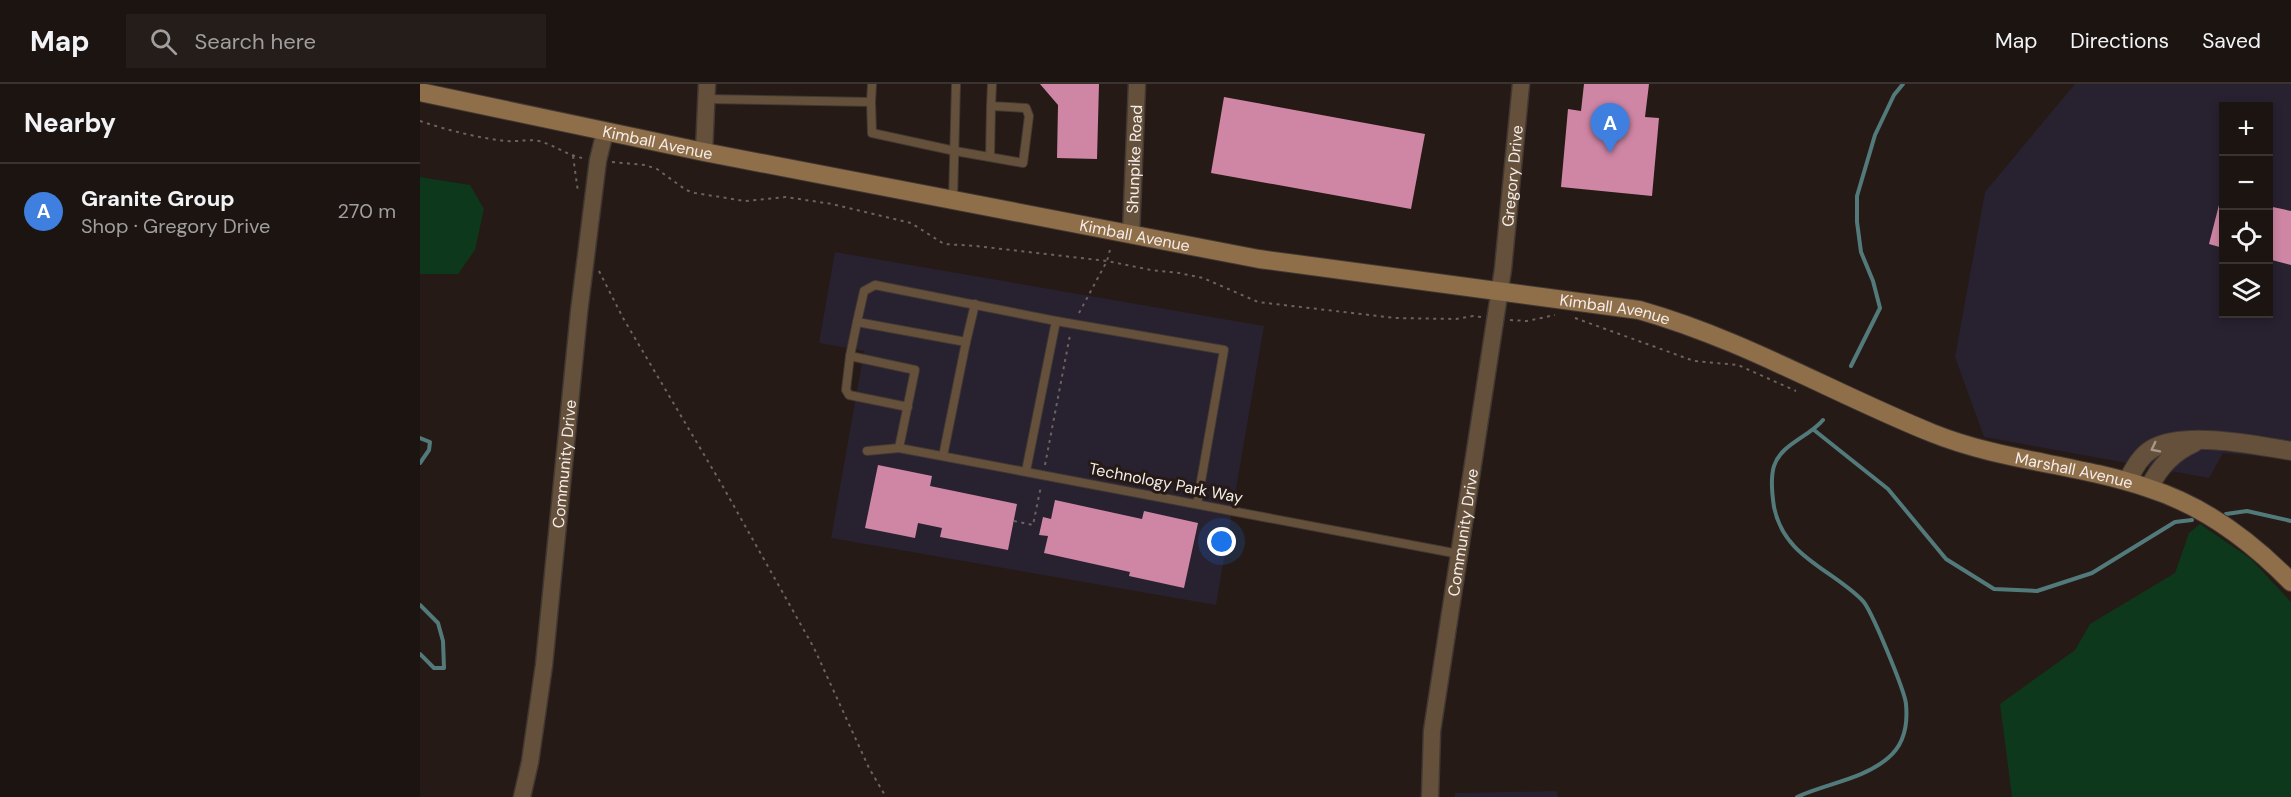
<!DOCTYPE html>
<html lang="en">
<head>
<meta charset="utf-8">
<style>
	body { margin:0; font-family:"DM Sans",sans-serif; background:#251d19; color:#f1f3f6 }
	.controls { position:absolute; right:18px; top:18px; display:grid; overflow:hidden; border-radius:0px; box-shadow:0 3px 9px #0003 }
	.controls button { width:54px; height:54px; display:grid; place-items:center; padding:0; border:0; border-bottom:2px solid #3a3330; background:#1c1410; color:#f1f3f6; font:30px sans-serif }
	.you { position:absolute; left:802px; top:458px; width:21px; height:21px; margin:-15px; border:4px solid #fff; border-radius:50%; background:#1a73e8; box-shadow:0 0 0 9px #1a73e833 }
	.badge { display:grid; place-items:center; width:39px; height:39px; border-radius:50%; background:#1a73e8; color:#fff; font-size:20px; font-weight:700 }
	.pin { position:absolute; translate:-50% -50px; filter:drop-shadow(0 2px 3px #0008) }
	.pin::after { content:''; position:absolute; top:32px; width:21px; height:18px; background:inherit; clip-path:polygon(0 0,100% 0,50% 100%) }
	.list { margin:0; padding:0; list-style:none }
	h2 { display:flex; justify-content:space-between; align-items:center; height:78px; margin:0; padding:0 24px; font-size:26px }
	h2 small { font-size:20px; font-weight:400; color:#a09e9f }
	.list li { display:grid; grid-template-columns:39px 1fr auto; gap:18px; align-items:center; box-sizing:border-box; height:96px; padding:0 24px; border-top:2px solid #3a3330 }
	.list b { display:block; font-size:22px; white-space:nowrap }
	.list p { margin:0; font-size:20px; white-space:nowrap; color:#a09e9f }
	.list em { font-size:20px; font-style:normal; color:#a09e9f }
	.icon { flex:none; width:33px; height:33px; fill:none; stroke:currentColor; stroke-width:2; stroke-linecap:round; stroke-linejoin:round }
	.map { position:relative; flex:none; width:1871px; height:713px; overflow:hidden }
	header { display:flex; align-items:center; gap:36px; box-sizing:border-box; height:84px; padding:0 30px; background:#1c1410; border-bottom:2px solid #3a3330 }
	header strong { font-size:28px }
	nav { display:flex; gap:33px; margin-inline-start:auto; font-size:21px }
	.search { width:420px; height:54px; background:#251d19; display:flex; align-items:center; gap:15px; box-sizing:border-box; padding:0 21px; border-radius:0px; color:#a09e9f; font-size:22px }
	main { display:flex }
	aside { flex:1; background:#1c1410 }
	.map>svg:first-child { display:block }
	.commercial { fill:#282130; fill-rule:evenodd }
	.green { fill:#0d381b }
	.lines { fill:none; stroke-linecap:round; stroke-linejoin:round }
	.stream { stroke:#537a7b; stroke-width:4 }
	.building { fill:#cf86a4 }
	.service-casing { stroke:#423833; stroke-width:10 }
	.minor-casing { stroke:#423833; stroke-width:19 }
	.tertiary-casing { stroke:#423833; stroke-width:20 }
	.secondary-casing { stroke:#423833; stroke-width:20 }
	.path { stroke:#6d635e; stroke-width:2; stroke-dasharray:3 4.5; stroke-linecap:butt }
	.service { stroke:#65513b; stroke-width:8 }
	.minor { stroke:#65513b; stroke-width:16 }
	.tertiary { stroke:#65513b; stroke-width:18 }
	.secondary { stroke:#8f6e4a; stroke-width:18 }
	.oneway { stroke:#a69789 }
	.labels { text-anchor:middle; dominant-baseline:central; stroke-width:6; stroke-linejoin:round; paint-order:stroke }
	.street-label { font-size:16px; fill:#f5ede9; stroke:#251a15 }
</style>
</head>
<body>
<header>
<strong>Map</strong>
<div class="search"><svg class="icon" aria-label="search" viewBox="0 0 24 24"><circle cx="10" cy="10" r="6"/><path d="M15 15l6 6"/></svg>Search here</div>
<nav><a>Map</a><a>Directions</a><a>Saved</a></nav>
</header>
<main>
<aside>
<h2>Nearby<small></small></h2>
<ul class="list">
<li><span class="badge" style="background:#3f7fe0">A</span><div><b>Granite Group</b><p>Shop · Gregory Drive</p></div><em>270 m</em></li>
</ul>
</aside>
<div class="map">
<svg width="1871" height="713" viewBox="0 0 1871 713">
	<rect width="100%" height="100%" fill="#251a15"/>
	<g class="commercial">
		<path d="M1655,0h216v375l-68,-6 -14,25 -225,-41 -29,-80 30,-165zM1804,22h44v208h-44z"/>
		<polygon points="415,168 844,242 796,521 411,454 444,267 399,259"/>
		<polygon points="1137,707 1138,713 1035,713 1035,709"/>
	</g>
	<g class="green">
		<polygon points="0,93 50,101 64,125 55,166 38,190 0,190"/>
		<polygon points="1780,440 1831,475 1871,518 1871,713 1592,713 1580,620 1655,566 1670,540 1755,489 1769,449"/>
	</g>
	<g class="lines">
		<g class="stream">
			<polyline points="1431,282 1460,224 1453,197 1441,168 1437,138 1437,112 1455,51 1474,11 1483,0"/>
			<polyline points="1394,346 1468,405 1526,475 1574,505 1617,507 1672,489 1755,438 1772,436"/>
			<polyline points="0,354 10,358 9,366 0,379"/>
			<polyline points="1806,430 1827,427 1871,437"/>
			<polyline points="0,521 18,539 23,557 24,584 14,584 0,570"/>
			<path d="M1377,713c30,-14 65,-17 91,-39 16,-13 20,-33 18,-54 -1,-12 -35,-96 -44,-104 -32,-32 -78,-43 -88,-93 -2,-13 -4,-28 0,-41 7,-22 35,-29 49,-46"/>
		</g>
	</g>
	<g class="building">
		<polygon points="620,0 679,0 677,75 637,74 638,21"/>
		<polygon points="1164,0 1229,0 1225,33 1239,34 1232,112 1141,103 1148,25 1161,27"/>
		<polygon points="804,13 1005,50 991,125 791,89"/>
		<polygon points="1800,117 1803,118 1803,164 1789,160"/>
		<polygon points="1848,122 1871,127 1871,181 1848,175"/>
		<polygon points="458,381 512,392 510,402 597,420 588,466 520,453 522,444 498,439 495,454 445,444"/>
		<polygon points="635,416 722,435 724,427 778,439 764,504 709,492 710,488 624,469 628,452 619,451 623,433 631,435"/>
	</g>
	<g class="lines">
		<defs>
			<g id="service">
				<polyline points="286,15 451,18 452,49 535,67 603,79 609,32 606,24 571,22 572,0"/>
				<polyline points="451,18 452,0"/>
				<polyline points="570,73 571,22"/>
				<polyline points="533,116 536,0"/>
				<polyline points="636,237 804,266 777,420"/>
				<polyline points="546,258 555,220"/>
				<polyline points="430,272 437,238"/>
				<polyline points="479,364 495,286 430,272 426,306 429,311 488,323"/>
				<polyline points="447,367 479,364 1039,470"/>
				<polyline points="523,372 546,258 437,238 444,207 455,201 636,237 606,387"/>
			</g>
			<g id="minor">
				<polyline points="284,68 287,0"/>
				<path id="s1" d="M711,150l6,-150"/>
				<path id="s2" d="M102,713l8,-35 14,-97 35,-353 19,-152 7,-28"/>
				<path id="s3" d="M1010,713l2,-66 71,-462 18,-185"/>
			</g>
			<g id="tertiary">
				<path d="M1707,397c7,-12 13,-25 25,-32 31,-19 104,-4 139,2"/>
				<path d="M1729,404c10,-21 24,-36 45,-45"/>
			</g>
			<g id="secondary">
				<path id="s4" d="M0,8l284,60 555,107 380,51c103,29 194,83 293,123 69,28 145,31 216,55 54,17 103,53 143,94"/>
			</g>
		</defs>
		<use href="#service" class="service-casing"/>
		<use href="#minor" class="minor-casing"/>
		<use href="#tertiary" class="tertiary-casing"/>
		<use href="#secondary" class="secondary-casing"/>
		<g class="path">
			<path d="M0,37c27,9 58,17 86,20 12,1 21,-2 33,0 15,4 28,14 43,17"/>
			<polyline points="153,72 158,108"/>
			<polyline points="192,78 225,81 237,85 266,106 275,109 325,117 366,113 412,120 491,139 524,160 556,162 687,177 731,186 759,189 783,194 838,218 975,234 1036,235 1053,232 1061,233"/>
			<polyline points="179,187 203,234 302,401 394,564 449,684 466,713"/>
			<polyline points="659,229 687,177 691,162"/>
			<polyline points="1155,234 1274,277 1318,281 1376,307"/>
			<polyline points="1090,236 1107,237 1135,231"/>
			<polyline points="625,381 650,251"/>
			<polyline points="594,437 613,441 621,402"/>
		</g>
		<use href="#service" class="service"/>
		<use href="#minor" class="minor"/>
		<use href="#tertiary" class="tertiary"/>
		<use href="#secondary" class="secondary"/>
	</g>
	<defs><path id="oneway-chevron" d="M-2-3.5L2.5 0L-2 3.5" fill="none" stroke-width="1.6" stroke-linecap="round" stroke-linejoin="round" transform="scale(1.5)"/></defs>
	<use class="oneway" href="#oneway-chevron" transform="translate(1735 364) rotate(153)"/>
	<g class="labels">
		<g class="street-label">
			<text stroke="none"><textPath href="#s4" startOffset="243">Kimball Avenue</textPath></text>
			<text stroke="none"><textPath href="#s1" startOffset="75">Shunpike Road</textPath></text>
			<text stroke="none"><textPath href="#s3" startOffset="627">Gregory Drive</textPath></text>
			<text stroke="none"><textPath href="#s4" startOffset="729">Kimball Avenue</textPath></text>
			<text stroke="none"><textPath href="#s4" startOffset="1215">Kimball Avenue</textPath></text>
			<text stroke="none"><textPath href="#s2" startOffset="336">Community Drive</textPath></text>
			<text stroke="none"><textPath href="#s4" startOffset="1704">Marshall Avenue</textPath></text>
			<text transform="translate(746 399) rotate(11)">Technology Park Way</text>
			<text stroke="none"><textPath href="#s3" startOffset="267">Community Drive</textPath></text>
		</g>
	</g>
</svg>
<div class="controls">
<button>+</button>
<button>−</button>
<button><svg class="icon" aria-label="locate" viewBox="0 0 24 24"><circle cx="12" cy="12" r="6"/><path d="M12 2v4M12 18v4M2 12h4M18 12h4"/></svg></button>
<button><svg class="icon" aria-label="layers" viewBox="0 0 24 24"><path d="M12 4l9 5-9 5-9-5zM3 14l9 5 9-5"/></svg></button>
</div>
<div class="you"></div>
<div class="pin badge" style="left:1190px;top:69px;background:#3f7fe0">A</div>
</div>
</main>
</body>
</html>
